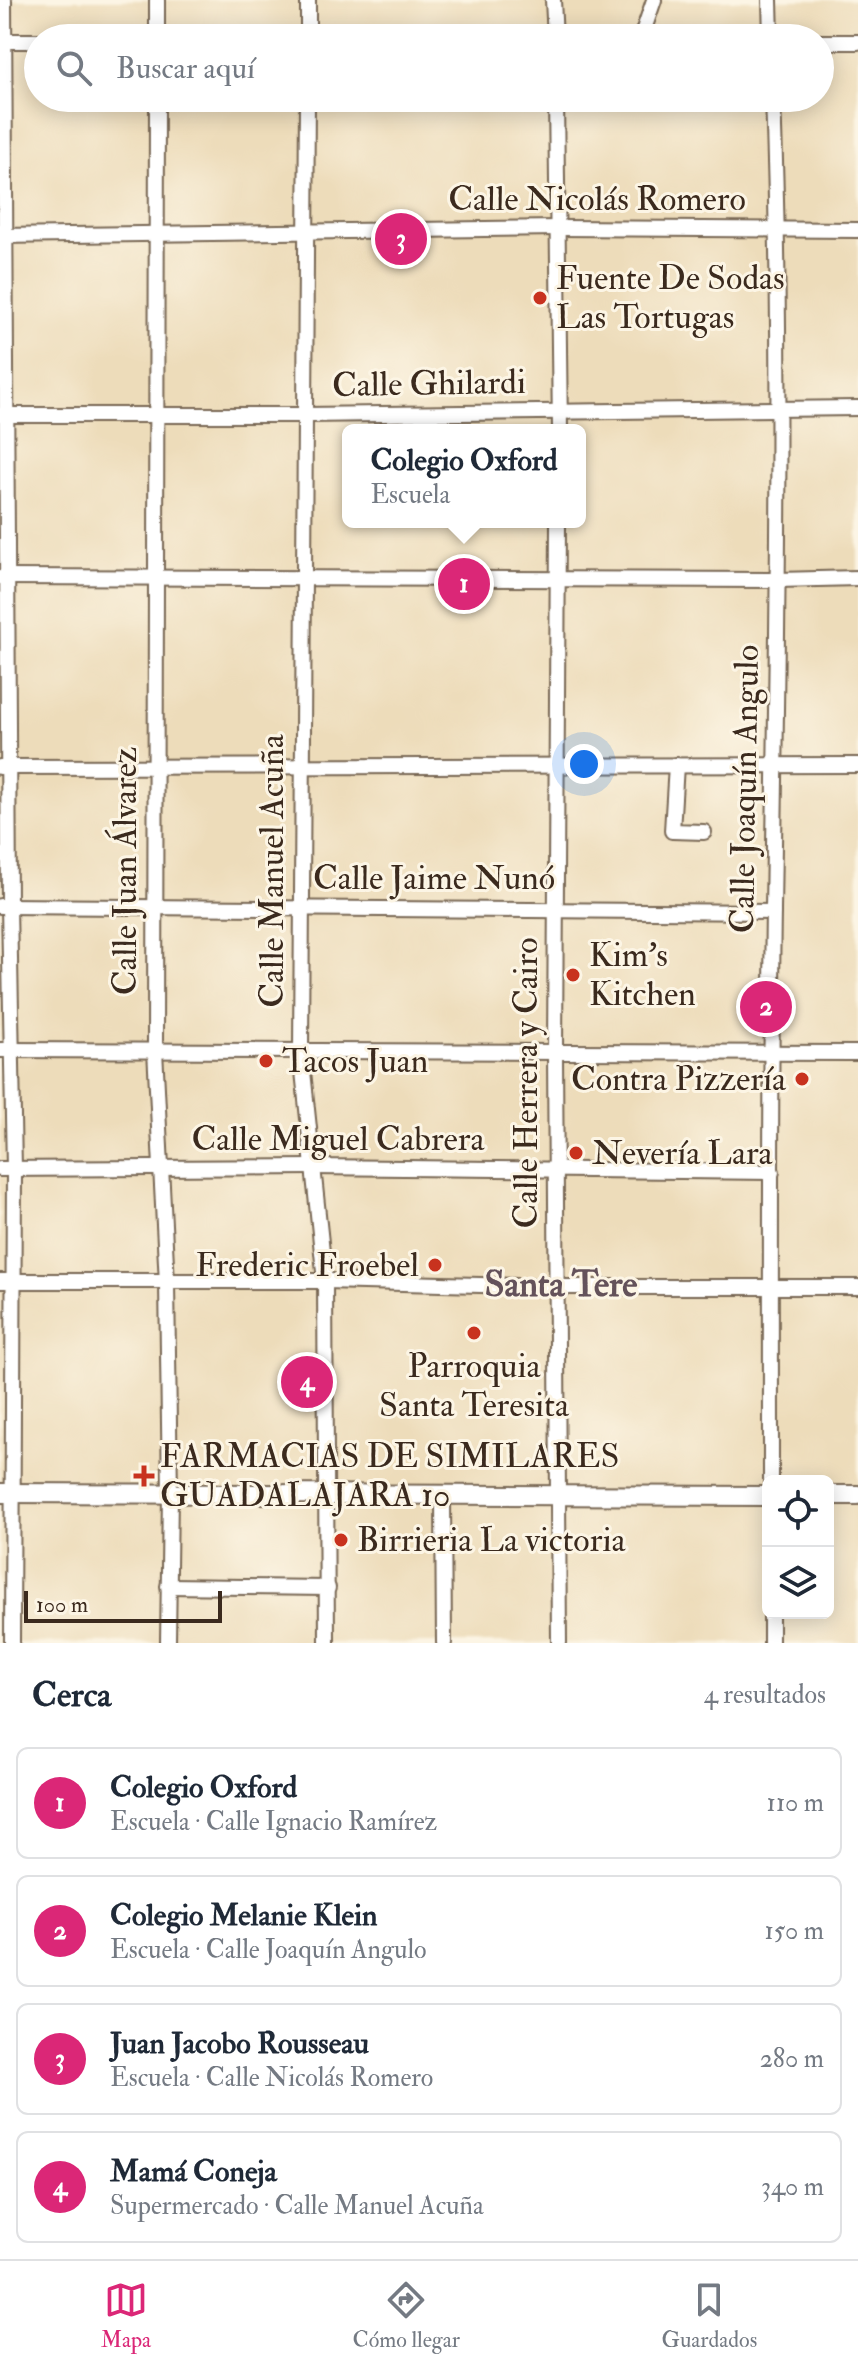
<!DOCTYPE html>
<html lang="es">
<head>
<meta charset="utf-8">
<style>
	body { margin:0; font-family:"IM FELL Double Pica",serif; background:#f6f6f7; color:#1f2937 }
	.controls { position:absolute; right:24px; bottom:24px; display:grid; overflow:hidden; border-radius:12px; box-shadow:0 4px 20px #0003 }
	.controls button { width:72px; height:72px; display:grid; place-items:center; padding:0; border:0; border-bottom:2px solid #e0e1e3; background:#fff; color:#1f2937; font:40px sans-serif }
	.scale { position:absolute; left:24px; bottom:20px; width:198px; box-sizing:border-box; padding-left:8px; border:4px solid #3b2a1e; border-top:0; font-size:22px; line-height:28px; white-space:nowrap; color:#3b2a1e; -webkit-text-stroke:6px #fcf5e5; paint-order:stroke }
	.you { position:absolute; left:584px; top:764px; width:28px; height:28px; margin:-20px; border:6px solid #fff; border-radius:50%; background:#1a73e8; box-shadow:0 0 0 12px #1a73e833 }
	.badge { display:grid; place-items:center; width:52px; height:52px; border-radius:50%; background:#db2777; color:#fff; font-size:26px; font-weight:700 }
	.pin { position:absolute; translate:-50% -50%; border:4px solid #fff; box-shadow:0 2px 8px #0006 }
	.popup { position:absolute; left:342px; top:424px; width:244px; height:104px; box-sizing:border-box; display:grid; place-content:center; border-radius:12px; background:#fff; filter:drop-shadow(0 2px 6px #0005); font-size:26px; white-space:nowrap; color:#747a83 }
	.popup b { font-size:30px; color:#1f2937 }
	.popup::after { content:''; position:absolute; left:50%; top:100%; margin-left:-16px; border:16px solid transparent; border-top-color:#fff }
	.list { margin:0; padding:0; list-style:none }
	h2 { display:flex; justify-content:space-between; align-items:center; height:104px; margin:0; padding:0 32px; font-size:34px }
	h2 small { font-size:26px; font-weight:400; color:#747a83 }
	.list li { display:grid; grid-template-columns:52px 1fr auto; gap:24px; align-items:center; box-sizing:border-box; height:112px; margin:0 16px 16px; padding:0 16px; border:2px solid #e0e1e3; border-radius:12px }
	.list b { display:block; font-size:30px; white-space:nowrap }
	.list p { margin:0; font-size:26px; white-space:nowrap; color:#747a83 }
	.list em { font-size:26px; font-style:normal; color:#747a83 }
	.icon { flex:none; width:44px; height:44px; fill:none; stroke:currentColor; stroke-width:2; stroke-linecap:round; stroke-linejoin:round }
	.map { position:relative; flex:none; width:858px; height:1643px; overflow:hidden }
	.search { position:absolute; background:#fff; box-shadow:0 4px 20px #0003; left:24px; right:24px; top:24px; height:88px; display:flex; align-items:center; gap:20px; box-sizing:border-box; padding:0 28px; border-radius:44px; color:#747a83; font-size:30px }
	.sheet { height:616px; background:#fff }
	nav { display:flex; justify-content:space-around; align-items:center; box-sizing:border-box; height:112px; border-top:2px solid #e0e1e3; background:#fff; font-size:22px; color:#747a83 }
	nav a { display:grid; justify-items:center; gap:4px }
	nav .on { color:#db2777 }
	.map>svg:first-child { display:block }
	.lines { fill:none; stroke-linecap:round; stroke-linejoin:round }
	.minor-casing { stroke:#796855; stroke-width:18 }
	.tertiary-casing { stroke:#796855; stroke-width:22 }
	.minor { stroke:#fff; stroke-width:14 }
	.tertiary { stroke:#fff; stroke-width:18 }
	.poi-dot { fill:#c8321e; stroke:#fcf5e5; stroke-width:3 }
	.labels { text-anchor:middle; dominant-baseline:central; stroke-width:6; stroke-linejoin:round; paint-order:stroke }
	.street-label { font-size:34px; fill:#3b2a1e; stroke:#fcf5e5 }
	.poi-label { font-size:34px; fill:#3b2a1e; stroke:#fcf5e5; text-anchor:start }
	.neighbourhood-label { font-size:36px; font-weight:bold; fill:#64525a; stroke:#fcf5e5 }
</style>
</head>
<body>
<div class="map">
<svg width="858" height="1643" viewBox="0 0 858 1643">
	<rect width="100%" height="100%" fill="#fcf5e5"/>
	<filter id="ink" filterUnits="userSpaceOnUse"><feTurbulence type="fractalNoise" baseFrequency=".0125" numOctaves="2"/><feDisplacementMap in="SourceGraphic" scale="16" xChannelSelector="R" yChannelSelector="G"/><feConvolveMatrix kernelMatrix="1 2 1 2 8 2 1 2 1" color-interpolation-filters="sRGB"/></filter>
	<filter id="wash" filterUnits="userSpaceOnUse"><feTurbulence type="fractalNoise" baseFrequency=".006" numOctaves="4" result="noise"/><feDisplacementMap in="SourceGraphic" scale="32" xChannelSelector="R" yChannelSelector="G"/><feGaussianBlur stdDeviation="1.8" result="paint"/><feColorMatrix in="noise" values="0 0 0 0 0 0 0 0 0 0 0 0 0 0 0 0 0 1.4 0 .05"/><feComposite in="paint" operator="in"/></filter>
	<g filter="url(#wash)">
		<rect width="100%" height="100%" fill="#eddcba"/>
	</g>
	<g filter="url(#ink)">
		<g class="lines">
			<defs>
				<g id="minor">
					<polyline points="4,0 9,906 14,1169 12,1643"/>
					<polyline points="553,0 555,38"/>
					<polyline points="770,0 771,38"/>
					<polyline points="157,38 157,0"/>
					<polyline points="308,38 308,0"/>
					<polyline points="641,38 654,0"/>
					<polyline points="0,41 38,41"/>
					<polyline points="820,42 858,42"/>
					<polyline points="157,98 155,1050 167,1283 170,1494 168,1643"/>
					<polyline points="307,98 301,1052 325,1281 327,1643"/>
					<polyline points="556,98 560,430"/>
					<polyline points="0,236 560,228 858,230"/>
					<polyline points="0,415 305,415 858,408"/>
					<polyline points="558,522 555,1053 559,1643"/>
					<polyline points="0,577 778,580 858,578"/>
					<polyline points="676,765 672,831 704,832"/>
					<polyline points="0,767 858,765"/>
					<polyline points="0,906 773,912"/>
					<polyline points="0,1050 858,1053"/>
					<polyline points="0,1169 313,1167 772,1172"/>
					<polyline points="0,1281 325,1281 556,1287 858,1287"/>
					<path d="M771,1481c0,-190 -1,-380 2,-570 4,-271 10,-542 0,-813"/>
					<polyline points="443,1495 444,1643"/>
					<polyline points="168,1586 328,1588"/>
					<polyline points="771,1613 771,1643"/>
				</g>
				<g id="tertiary">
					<polyline points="0,1493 768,1496"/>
					<polyline points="828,1495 858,1495"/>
				</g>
			</defs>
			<use href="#minor" class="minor-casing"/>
			<use href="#tertiary" class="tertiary-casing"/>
			<use href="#minor" class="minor"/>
			<use href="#tertiary" class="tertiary"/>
		</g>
	</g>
	<g class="poi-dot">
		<circle cx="540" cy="298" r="8"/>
		<circle cx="573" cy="975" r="8"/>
		<circle cx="266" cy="1061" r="8"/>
		<circle cx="802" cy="1079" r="8"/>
		<circle cx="576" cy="1153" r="8"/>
		<circle cx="435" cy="1265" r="8"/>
		<circle cx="474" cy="1333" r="8"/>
		<path d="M140 1464h8v8h8v8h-8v8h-8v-8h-8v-8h8z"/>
		<circle cx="341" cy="1540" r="8"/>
	</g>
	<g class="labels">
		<g class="street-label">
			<text x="597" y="199">Calle Nicolás Romero</text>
			<text transform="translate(429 384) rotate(-1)">Calle Ghilardi</text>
			<text transform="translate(745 789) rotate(-89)">Calle Joaquín Angulo</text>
			<text transform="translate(125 871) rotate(-90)">Calle Juan Álvarez</text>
			<text transform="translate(272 871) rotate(-90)">Calle Manuel Acuña</text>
			<text x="434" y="878">Calle Jaime Nunó</text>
			<text transform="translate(526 1083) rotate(-90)">Calle Herrera y Cairo</text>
			<text x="338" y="1139">Calle Miguel Cabrera</text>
		</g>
		<g class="poi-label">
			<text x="556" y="278">Fuente De Sodas<tspan x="556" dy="39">Las Tortugas</tspan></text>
			<text x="589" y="955">Kim's<tspan x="589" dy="39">Kitchen</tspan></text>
			<text x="282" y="1061">Tacos Juan</text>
			<text x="786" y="1079" text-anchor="end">Contra Pizzería</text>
			<text x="592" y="1153">Nevería Lara</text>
			<text x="419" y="1265" text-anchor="end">Frederic Froebel</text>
			<text x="474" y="1366" text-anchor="middle">Parroquia<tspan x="474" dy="39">Santa Teresita</tspan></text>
			<text x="160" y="1456">FARMACIAS DE SIMILARES<tspan x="160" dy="39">GUADALAJARA 10</tspan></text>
			<text x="357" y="1540">Birrieria La victoria</text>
		</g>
		<g class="neighbourhood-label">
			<text x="561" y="1284">Santa Tere</text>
		</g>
	</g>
</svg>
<div class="controls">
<button><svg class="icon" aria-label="locate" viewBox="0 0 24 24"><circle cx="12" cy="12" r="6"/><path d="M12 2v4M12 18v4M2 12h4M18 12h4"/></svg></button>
<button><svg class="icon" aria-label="layers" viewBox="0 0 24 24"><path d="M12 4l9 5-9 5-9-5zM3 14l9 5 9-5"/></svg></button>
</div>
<div class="scale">100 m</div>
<div class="you"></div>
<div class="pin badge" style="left:464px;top:584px">1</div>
<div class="popup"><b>Colegio Oxford</b>Escuela</div>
<div class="pin badge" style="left:766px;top:1007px">2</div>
<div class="pin badge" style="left:401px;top:239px">3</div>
<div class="pin badge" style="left:307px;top:1382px">4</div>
<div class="search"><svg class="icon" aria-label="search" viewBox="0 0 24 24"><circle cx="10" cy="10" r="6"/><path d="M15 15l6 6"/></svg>Buscar aquí</div>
</div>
<section class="sheet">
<h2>Cerca<small>4 resultados</small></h2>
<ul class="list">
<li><span class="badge">1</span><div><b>Colegio Oxford</b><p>Escuela · Calle Ignacio Ramírez</p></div><em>110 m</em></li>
<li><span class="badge">2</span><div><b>Colegio Melanie Klein</b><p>Escuela · Calle Joaquín Angulo</p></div><em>150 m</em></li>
<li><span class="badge">3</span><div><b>Juan Jacobo Rousseau</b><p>Escuela · Calle Nicolás Romero</p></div><em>280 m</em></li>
<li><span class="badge">4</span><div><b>Mamá Coneja</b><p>Supermercado · Calle Manuel Acuña</p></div><em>340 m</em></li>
</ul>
</section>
<nav>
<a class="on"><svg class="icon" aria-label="map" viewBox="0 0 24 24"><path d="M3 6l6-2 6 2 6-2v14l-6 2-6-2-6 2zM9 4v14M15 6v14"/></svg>Mapa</a>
<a><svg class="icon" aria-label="directions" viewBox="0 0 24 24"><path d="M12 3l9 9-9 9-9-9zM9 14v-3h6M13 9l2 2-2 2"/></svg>Cómo llegar</a>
<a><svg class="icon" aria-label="saved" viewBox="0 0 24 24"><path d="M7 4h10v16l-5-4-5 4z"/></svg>Guardados</a>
</nav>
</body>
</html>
